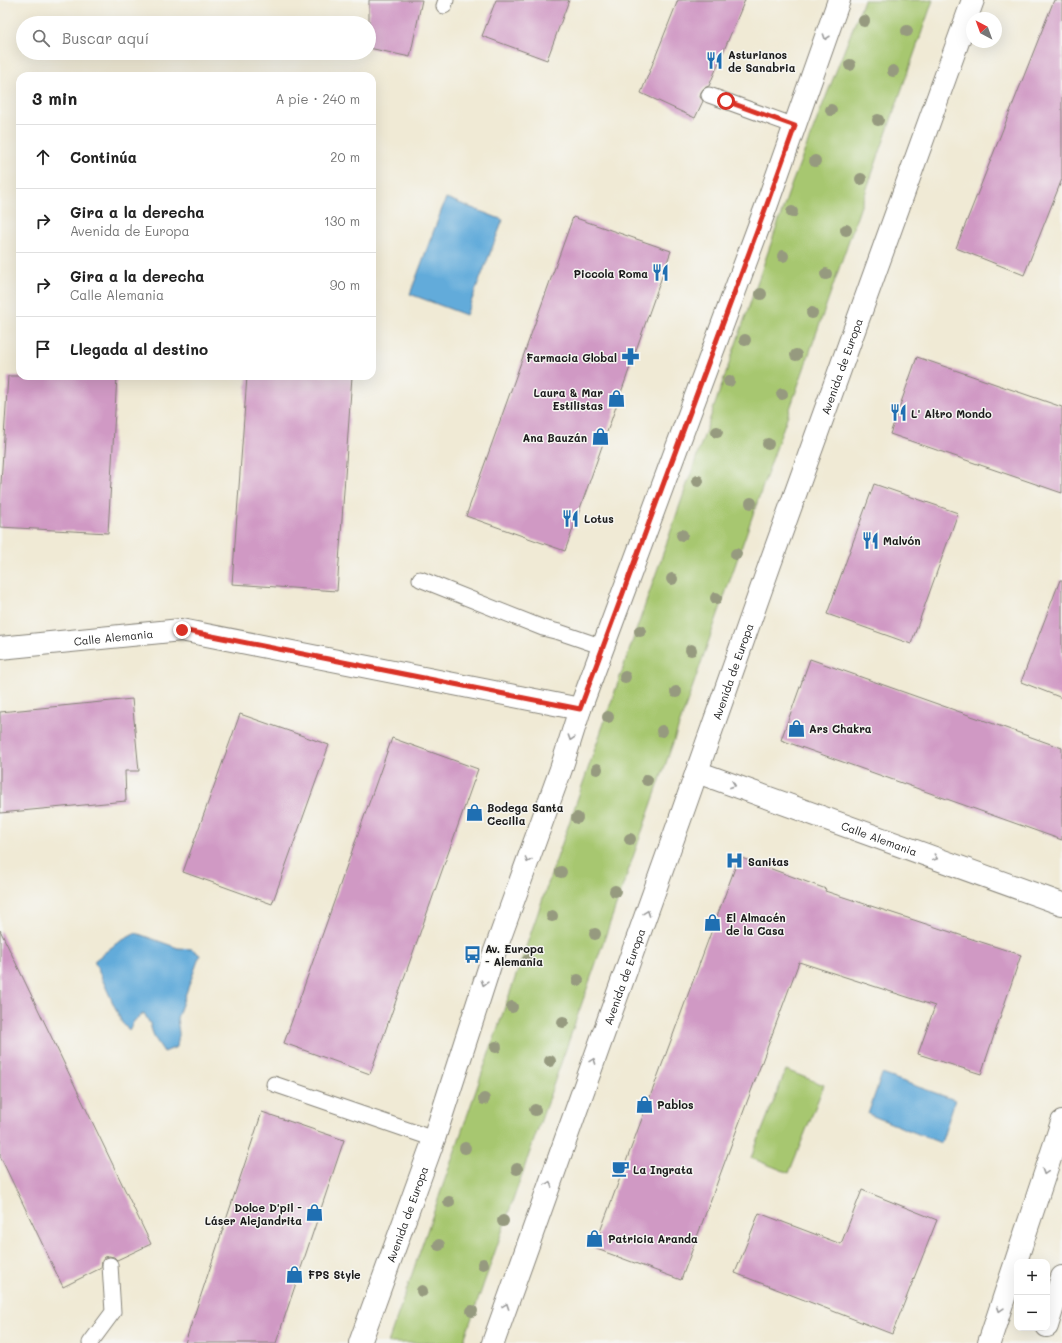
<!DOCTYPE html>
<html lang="es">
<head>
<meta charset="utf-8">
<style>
	body { margin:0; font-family:Mali,sans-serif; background:#f6f6f6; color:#222 }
	.controls { position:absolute; right:12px; bottom:12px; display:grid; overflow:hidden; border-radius:8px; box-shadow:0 4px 16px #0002 }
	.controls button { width:36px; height:36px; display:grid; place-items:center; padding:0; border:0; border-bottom:1px solid #e0e0e0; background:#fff; color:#222; font:20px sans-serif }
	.compass { position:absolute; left:966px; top:12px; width:36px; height:36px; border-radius:50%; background:#fff; box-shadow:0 4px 16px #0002; rotate:319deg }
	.stop { position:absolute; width:12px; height:12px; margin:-9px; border:3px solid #d93025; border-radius:50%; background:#fff }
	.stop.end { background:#d93025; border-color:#fff; box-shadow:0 1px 4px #0008 }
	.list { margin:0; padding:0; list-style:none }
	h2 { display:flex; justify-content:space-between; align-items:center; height:52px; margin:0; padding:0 16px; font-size:17px }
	h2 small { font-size:13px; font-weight:400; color:#767676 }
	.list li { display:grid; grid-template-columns:26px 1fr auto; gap:12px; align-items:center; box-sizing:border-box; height:64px; padding:0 16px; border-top:1px solid #e0e0e0 }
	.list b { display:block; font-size:15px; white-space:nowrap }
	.list p { margin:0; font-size:13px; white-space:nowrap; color:#767676 }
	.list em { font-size:13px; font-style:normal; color:#767676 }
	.icon { flex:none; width:22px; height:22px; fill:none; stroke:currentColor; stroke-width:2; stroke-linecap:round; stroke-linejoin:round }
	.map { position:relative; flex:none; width:1062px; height:1343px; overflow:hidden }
	.search { position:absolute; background:#fff; box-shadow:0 4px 16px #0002; left:16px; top:16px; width:360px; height:44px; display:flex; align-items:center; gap:10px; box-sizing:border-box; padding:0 14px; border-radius:22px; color:#767676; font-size:15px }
	.panel { position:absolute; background:#fff; box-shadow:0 4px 16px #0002; left:16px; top:72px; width:360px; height:308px; border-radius:12px }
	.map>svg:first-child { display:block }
	.green { fill:#a7c76f; stroke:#627246 }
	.water { fill:#62abda; stroke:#3f647b }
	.building { fill:#d099c4 }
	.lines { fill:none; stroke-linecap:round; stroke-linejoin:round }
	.lane-casing { stroke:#868378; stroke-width:17 }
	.street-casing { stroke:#868378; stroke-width:24 }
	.secondary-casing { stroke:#868378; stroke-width:24 }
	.highway-casing { stroke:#868378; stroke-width:24 }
	.lane { stroke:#fff; stroke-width:15 }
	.street { stroke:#fff; stroke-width:22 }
	.secondary { stroke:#fff; stroke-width:22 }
	.highway { stroke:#fff; stroke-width:22 }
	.tree { fill:#969a7f }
	.oneway { stroke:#999 }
	.route { stroke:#d93025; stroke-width:5 }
	.labels { text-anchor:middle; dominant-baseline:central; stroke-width:3; stroke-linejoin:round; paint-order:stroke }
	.poi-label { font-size:11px; font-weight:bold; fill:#1c1c1c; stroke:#f6f6f2; text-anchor:start }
	.street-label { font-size:11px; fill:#1c1c1c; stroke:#f6f6f2 }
</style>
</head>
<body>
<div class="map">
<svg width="1062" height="1343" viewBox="0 0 1062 1343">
	<rect width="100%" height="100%" fill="#f6f6f2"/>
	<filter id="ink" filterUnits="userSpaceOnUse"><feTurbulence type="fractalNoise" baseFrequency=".025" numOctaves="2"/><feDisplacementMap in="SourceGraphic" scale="8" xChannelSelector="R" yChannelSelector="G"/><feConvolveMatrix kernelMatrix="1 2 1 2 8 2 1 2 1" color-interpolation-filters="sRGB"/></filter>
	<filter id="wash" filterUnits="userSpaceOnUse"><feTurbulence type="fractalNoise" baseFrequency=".012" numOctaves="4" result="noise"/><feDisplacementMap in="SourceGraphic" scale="16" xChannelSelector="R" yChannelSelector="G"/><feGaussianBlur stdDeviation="0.9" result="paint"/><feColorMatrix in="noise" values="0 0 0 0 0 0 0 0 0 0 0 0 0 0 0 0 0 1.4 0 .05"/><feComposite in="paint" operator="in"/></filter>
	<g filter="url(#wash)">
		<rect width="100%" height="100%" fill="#f0ead5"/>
		<g class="green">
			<polygon points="864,0 933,0 463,1343 388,1343 792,183"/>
			<polygon points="786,1070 824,1085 789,1173 751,1158"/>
		</g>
		<g class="water">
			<polygon points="446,198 503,220 466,315 410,294"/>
			<polygon points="136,933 178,948 192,949 200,955 177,1018 179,1033 177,1047 164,1052 154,1037 150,1024 144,1013 134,1021 129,1030 122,1023 94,961 117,943"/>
			<polygon points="882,1074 955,1100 941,1143 868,1114"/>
		</g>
		<g id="blocks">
			<g class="building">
				<polygon points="369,0 422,0 410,57 369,48"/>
				<polygon points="496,0 569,0 547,60 482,36"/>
				<polygon points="678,0 745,0 709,86 704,88 701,92 700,97 703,101 695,118 641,93"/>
				<polygon points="1054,0 1062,0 1062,179 1024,275 956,248"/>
				<polygon points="573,217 671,251 565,551 466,516"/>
				<polygon points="917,357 1062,407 1062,493 890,434"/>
				<polygon points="8,376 117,376 108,533 0,527 0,498"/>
				<polygon points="247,376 352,376 337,591 232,584"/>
				<polygon points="874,484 958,513 911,644 827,614"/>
				<polygon points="1060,580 1062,580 1062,698 1021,682"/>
				<polygon points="810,659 1062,748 1062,840 781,740"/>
				<polygon points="132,699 139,771 125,771 126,801 0,813 0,712"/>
				<polygon points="240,714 329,745 272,904 183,872"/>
				<polygon points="392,738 478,769 370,1074 284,1043"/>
				<polygon points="739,857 826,889 825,891 1021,955 981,1074 918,1054 935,1006 799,962 681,1280 594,1248"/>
				<polygon points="0,930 151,1244 117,1260 114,1257 109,1256 105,1257 102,1261 101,1268 63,1287 0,1156"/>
				<polygon points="262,1112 344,1140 291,1298 276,1343 185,1343"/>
				<polygon points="862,1190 937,1220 892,1334 735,1273 759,1213 841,1244"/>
			</g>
		</g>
	</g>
	<g filter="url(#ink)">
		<use href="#blocks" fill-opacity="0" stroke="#868378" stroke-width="1"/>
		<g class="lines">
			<defs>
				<g id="lane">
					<polyline points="444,6 446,0"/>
					<polyline points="709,95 795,126"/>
					<polyline points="420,579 543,628 559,632 603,647"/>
					<polyline points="274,1084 434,1139"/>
					<polyline points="90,1343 113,1312 110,1265"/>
				</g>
				<g id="street">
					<path id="s1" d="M0,648l181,-18 399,79"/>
					<path id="s2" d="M697,772l365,132"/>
					<polyline points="989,1343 1062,1122"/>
				</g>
				<g id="secondary">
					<path id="s3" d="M360,1343l74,-204 57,-177 70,-193 19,-60 186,-502 73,-207"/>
					<path id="s4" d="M493,1343l190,-532 87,-247 203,-564"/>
				</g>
				<polyline id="highway" points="1047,1326 1062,1277"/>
			</defs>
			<use href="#lane" class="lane-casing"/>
			<use href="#street" class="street-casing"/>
			<use href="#secondary" class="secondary-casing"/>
			<use href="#highway" class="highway-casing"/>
			<use href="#lane" class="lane"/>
			<use href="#street" class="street"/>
			<use href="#secondary" class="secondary"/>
			<use href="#highway" class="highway"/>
		</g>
		<g class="tree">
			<circle cx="864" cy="21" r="6"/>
			<circle cx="907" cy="31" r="6"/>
			<circle cx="850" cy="65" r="6"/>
			<circle cx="893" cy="71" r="6"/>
			<circle cx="831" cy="110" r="6"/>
			<circle cx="878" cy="120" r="6"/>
			<circle cx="815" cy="161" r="6"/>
			<circle cx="861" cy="179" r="6"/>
			<circle cx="792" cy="212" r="6"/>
			<circle cx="846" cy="230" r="6"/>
			<circle cx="783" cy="256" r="6"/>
			<circle cx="826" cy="274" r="6"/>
			<circle cx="761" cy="294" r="6"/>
			<circle cx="812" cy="313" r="6"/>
			<circle cx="745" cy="340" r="6"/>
			<circle cx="796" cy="355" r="6"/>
			<circle cx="729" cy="381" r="6"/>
			<circle cx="782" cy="394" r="6"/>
			<circle cx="717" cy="432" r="6"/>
			<circle cx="768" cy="444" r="6"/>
			<circle cx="698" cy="481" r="6"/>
			<circle cx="751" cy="503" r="6"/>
			<circle cx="682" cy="535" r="6"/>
			<circle cx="736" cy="554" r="6"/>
			<circle cx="672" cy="579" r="6"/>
			<circle cx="716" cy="598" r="6"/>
			<circle cx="640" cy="631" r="6"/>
			<circle cx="691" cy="650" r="6"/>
			<circle cx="625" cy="677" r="6"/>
			<circle cx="676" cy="692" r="6"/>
			<circle cx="608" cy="717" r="6"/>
			<circle cx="662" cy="731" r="6"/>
			<circle cx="597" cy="769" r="6"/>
			<circle cx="647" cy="780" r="6"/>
			<circle cx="577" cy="818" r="6"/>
			<circle cx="630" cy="839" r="6"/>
			<circle cx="561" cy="872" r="6"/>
			<circle cx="615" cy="891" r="6"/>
			<circle cx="552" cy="916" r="6"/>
			<circle cx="595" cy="934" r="6"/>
			<circle cx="528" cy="960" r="6"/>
			<circle cx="578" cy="980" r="6"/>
			<circle cx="512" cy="1007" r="6"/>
			<circle cx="563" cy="1022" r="6"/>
			<circle cx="496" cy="1047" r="6"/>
			<circle cx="550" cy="1061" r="6"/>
			<circle cx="484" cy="1099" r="6"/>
			<circle cx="535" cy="1110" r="6"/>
			<circle cx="465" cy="1148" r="6"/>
			<circle cx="517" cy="1169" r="6"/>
			<circle cx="449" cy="1202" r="6"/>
			<circle cx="503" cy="1221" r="6"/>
			<circle cx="439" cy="1245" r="6"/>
			<circle cx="483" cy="1264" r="6"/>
			<circle cx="422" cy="1291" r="6"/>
			<circle cx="472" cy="1311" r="6"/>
		</g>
		<defs><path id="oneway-chevron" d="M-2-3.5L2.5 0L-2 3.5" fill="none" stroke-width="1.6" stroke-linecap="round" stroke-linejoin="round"/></defs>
		<g class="oneway">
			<use href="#oneway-chevron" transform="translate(826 37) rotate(109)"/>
			<use href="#oneway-chevron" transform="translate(571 738) rotate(108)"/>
			<use href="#oneway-chevron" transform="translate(733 785) rotate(20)"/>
			<use href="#oneway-chevron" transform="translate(935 858) rotate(20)"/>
			<use href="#oneway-chevron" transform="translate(528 860) rotate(110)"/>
			<use href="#oneway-chevron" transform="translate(647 913) rotate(-70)"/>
			<use href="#oneway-chevron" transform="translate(484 983) rotate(108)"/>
			<use href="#oneway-chevron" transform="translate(593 1061) rotate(-70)"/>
			<use href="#oneway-chevron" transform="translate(1045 1172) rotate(108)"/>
			<use href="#oneway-chevron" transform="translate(549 1184) rotate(-70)"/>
			<use href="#oneway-chevron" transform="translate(506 1306) rotate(-70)"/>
			<use href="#oneway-chevron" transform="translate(1000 1309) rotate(108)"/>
		</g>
	</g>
	<g class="lines" filter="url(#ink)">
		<polyline class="route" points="182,630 580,709 766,207 795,126 726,101"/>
	</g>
	<defs>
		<symbol id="restaurant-bare" viewBox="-9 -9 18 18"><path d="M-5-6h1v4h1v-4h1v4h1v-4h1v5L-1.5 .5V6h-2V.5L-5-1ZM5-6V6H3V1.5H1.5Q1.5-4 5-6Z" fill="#1f6fb2" stroke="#f6f6f2" stroke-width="2.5" paint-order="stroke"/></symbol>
		<symbol id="pharmacy-bare" viewBox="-9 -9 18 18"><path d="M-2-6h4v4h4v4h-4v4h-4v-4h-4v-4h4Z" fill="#1f6fb2" stroke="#f6f6f2" stroke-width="2.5" paint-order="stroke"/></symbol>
		<symbol id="shop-bare" viewBox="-9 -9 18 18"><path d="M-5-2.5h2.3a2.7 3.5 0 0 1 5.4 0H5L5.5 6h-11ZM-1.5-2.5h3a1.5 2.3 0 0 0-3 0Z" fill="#1f6fb2" stroke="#f6f6f2" stroke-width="2.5" paint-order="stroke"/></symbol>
		<symbol id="hospital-bare" viewBox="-9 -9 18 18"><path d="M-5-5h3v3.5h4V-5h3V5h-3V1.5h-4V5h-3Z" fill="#1f6fb2" stroke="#f6f6f2" stroke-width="2.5" paint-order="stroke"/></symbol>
		<symbol id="bus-bare" viewBox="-9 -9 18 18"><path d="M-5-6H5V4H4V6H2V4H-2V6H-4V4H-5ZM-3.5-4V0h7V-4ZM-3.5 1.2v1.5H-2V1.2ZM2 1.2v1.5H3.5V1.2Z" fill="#1f6fb2" stroke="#f6f6f2" stroke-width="2.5" paint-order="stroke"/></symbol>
		<symbol id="cafe-bare" viewBox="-9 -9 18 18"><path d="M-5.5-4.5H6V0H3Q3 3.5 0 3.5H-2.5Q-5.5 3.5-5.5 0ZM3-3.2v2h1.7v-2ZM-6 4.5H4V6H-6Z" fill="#1f6fb2" stroke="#f6f6f2" stroke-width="2.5" paint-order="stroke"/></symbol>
	</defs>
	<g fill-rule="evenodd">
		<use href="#restaurant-bare" x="702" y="48" width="25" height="25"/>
		<use href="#restaurant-bare" x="648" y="260" width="25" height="25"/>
		<use href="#pharmacy-bare" x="618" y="344" width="25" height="25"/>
		<use href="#shop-bare" x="604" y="386" width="25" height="25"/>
		<use href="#restaurant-bare" x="886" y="400" width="25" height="25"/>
		<use href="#shop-bare" x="588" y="424" width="25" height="25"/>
		<use href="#restaurant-bare" x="558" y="506" width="25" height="25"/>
		<use href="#restaurant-bare" x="858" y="528" width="25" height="25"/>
		<use href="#shop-bare" x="784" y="716" width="25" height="25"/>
		<use href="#shop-bare" x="462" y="800" width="25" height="25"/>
		<use href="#hospital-bare" x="722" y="848" width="25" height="25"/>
		<use href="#shop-bare" x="700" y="910" width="25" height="25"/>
		<use href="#bus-bare" x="460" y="942" width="25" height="25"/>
		<use href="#shop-bare" x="632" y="1092" width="25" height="25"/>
		<use href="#cafe-bare" x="608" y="1156" width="25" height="25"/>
		<use href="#shop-bare" x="302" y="1200" width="25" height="25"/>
		<use href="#shop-bare" x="582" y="1226" width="25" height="25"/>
		<use href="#shop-bare" x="282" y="1262" width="25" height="25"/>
	</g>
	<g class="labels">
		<g class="poi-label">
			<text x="728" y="54">Asturianos<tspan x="728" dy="13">de Sanabria</tspan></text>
			<text x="648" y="273" text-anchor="end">Piccola Roma</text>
			<text x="617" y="357" text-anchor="end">Farmacia Global</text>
			<text x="603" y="392" text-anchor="end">Laura &amp; Mar<tspan x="603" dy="13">Estilistas</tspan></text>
			<text x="911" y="413">L' Altro Mondo</text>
			<text x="587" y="437" text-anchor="end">Ana Bauzán</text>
			<text x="584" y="518">Lotus</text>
			<text x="883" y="540">Malvón</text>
			<text x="809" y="728">Ars Chakra</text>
			<text x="487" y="807">Bodega Santa<tspan x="487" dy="13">Cecilia</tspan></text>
			<text x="748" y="861">Sanitas</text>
			<text x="726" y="917">El Almacén<tspan x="726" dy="13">de la Casa</tspan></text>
			<text x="485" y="948">Av. Europa<tspan x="485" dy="13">- Alemania</tspan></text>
			<text x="657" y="1104">Pablos</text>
			<text x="633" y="1169">La Ingrata</text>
			<text x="302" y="1207" text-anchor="end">Dolce D'pil -<tspan x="302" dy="13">Láser Alejandrita</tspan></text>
			<text x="608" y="1238">Patricia Aranda</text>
			<text x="308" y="1274">FPS Style</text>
		</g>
		<g class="street-label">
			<text stroke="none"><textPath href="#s4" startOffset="1037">Avenida de Europa</textPath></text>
			<text stroke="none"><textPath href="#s1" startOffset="114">Calle Alemania</textPath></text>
			<text stroke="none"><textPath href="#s4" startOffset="713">Avenida de Europa</textPath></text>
			<text stroke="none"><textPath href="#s2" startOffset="194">Calle Alemania</textPath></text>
			<text stroke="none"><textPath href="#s4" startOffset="389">Avenida de Europa</textPath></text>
			<text stroke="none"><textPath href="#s3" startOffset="137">Avenida de Europa</textPath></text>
		</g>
	</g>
</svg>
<div class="controls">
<button>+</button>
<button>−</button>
</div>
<svg class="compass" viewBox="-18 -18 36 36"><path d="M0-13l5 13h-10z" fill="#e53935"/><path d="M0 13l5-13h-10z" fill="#767676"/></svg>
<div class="stop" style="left:726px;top:101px"></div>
<div class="stop end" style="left:182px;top:630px"></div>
<div class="search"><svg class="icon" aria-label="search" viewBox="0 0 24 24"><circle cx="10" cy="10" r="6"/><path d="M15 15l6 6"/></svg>Buscar aquí</div>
<section class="panel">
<h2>3 min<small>A pie · 240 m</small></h2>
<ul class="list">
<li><svg class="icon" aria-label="ahead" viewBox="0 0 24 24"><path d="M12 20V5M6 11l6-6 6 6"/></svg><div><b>Continúa</b></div><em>20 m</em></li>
<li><svg class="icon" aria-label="right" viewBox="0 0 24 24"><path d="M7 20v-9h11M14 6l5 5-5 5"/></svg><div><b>Gira a la derecha</b><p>Avenida de Europa</p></div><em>130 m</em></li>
<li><svg class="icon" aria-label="right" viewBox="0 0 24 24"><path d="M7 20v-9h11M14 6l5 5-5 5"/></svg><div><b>Gira a la derecha</b><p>Calle Alemania</p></div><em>90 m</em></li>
<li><svg class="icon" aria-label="arrive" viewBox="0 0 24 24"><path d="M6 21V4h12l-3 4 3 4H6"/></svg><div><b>Llegada al destino</b></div></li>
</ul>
</section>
</div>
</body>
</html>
